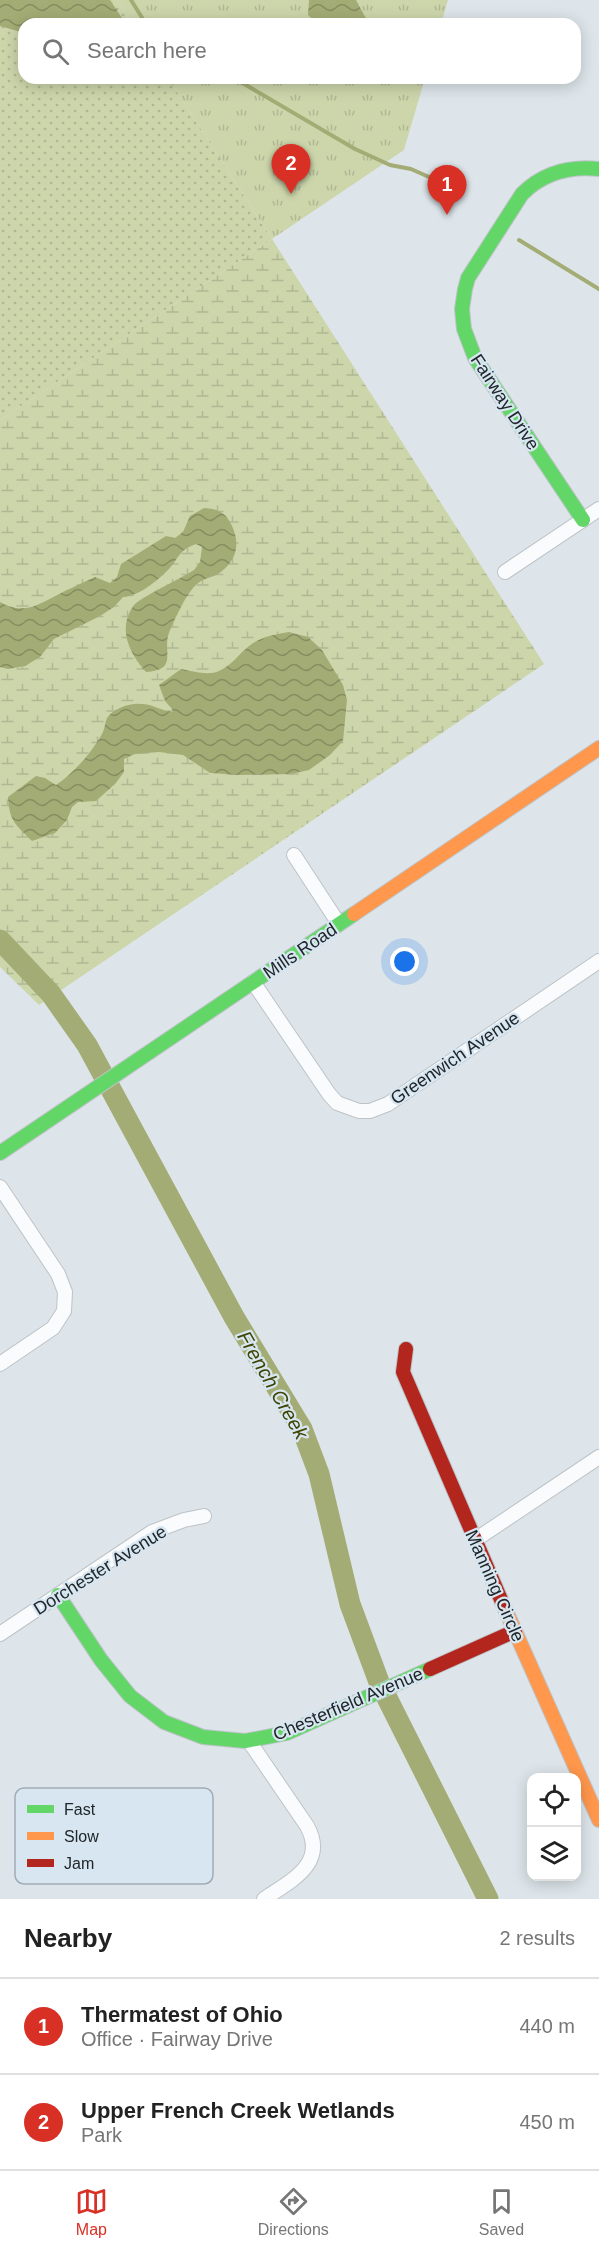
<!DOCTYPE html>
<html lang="en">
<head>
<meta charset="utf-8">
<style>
	body { margin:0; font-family:Helvetica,sans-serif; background:#f2f2f2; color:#222 }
	.controls { position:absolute; right:18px; bottom:18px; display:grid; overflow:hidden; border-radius:12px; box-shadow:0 3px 15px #0003 }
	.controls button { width:54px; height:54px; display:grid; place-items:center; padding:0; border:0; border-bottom:2px solid #e0e0e0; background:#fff; color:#222; font:30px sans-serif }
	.you { position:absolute; left:405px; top:962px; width:21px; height:21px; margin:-15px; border:4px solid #fff; border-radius:50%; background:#1a73e8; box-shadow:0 0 0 9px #1a73e833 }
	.badge { display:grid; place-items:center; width:39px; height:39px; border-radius:50%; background:#d93025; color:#fff; font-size:20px; font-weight:700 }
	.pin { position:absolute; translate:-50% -50px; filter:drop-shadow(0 2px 3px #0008) }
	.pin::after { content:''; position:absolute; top:32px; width:21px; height:18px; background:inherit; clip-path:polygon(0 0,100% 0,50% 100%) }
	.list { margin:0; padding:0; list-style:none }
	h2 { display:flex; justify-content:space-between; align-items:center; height:78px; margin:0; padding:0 24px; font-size:26px }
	h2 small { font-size:20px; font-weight:400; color:#767676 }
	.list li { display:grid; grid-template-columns:39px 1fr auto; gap:18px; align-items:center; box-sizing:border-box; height:96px; padding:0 24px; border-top:2px solid #e0e0e0 }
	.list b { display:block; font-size:22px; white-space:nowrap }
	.list p { margin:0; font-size:20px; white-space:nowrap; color:#767676 }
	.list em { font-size:20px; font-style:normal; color:#767676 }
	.icon { flex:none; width:33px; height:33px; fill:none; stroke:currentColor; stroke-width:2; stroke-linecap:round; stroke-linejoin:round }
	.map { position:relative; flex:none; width:599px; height:1899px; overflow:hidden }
	.search { position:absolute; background:#fff; box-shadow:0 3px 15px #0003; left:18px; right:18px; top:18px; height:66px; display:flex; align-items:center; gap:15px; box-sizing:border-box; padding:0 21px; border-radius:18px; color:#767676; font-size:22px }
	.sheet { height:270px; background:#fff }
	nav { display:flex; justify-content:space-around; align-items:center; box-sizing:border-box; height:84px; border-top:2px solid #e0e0e0; background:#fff; font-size:16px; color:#767676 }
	nav a { display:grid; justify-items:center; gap:3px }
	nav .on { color:#d93025 }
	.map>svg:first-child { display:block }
	.grass { fill:url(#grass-dots) }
	.wetland { fill:url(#wetland-marsh) }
	.park { fill:url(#park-tufts) }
	.water { fill:url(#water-waves) }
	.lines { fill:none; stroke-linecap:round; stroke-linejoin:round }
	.stream { stroke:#a4ac75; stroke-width:4 }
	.river { stroke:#a4ac75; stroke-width:21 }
	.street-casing { stroke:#bdc3c7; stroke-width:16 }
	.fast-casing { stroke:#bdc3c7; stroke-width:16 }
	.slow-casing { stroke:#bdc3c7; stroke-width:16 }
	.jam-casing { stroke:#bdc3c7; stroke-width:16 }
	.street { stroke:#fafbfc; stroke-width:14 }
	.fast { stroke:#63d668; stroke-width:14 }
	.slow { stroke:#ff974d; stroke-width:14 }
	.jam { stroke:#b3261e; stroke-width:14 }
	.labels { text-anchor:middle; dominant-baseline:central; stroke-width:4.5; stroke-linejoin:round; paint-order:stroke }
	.street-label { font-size:18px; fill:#20262a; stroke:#d7e6f0 }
	.water-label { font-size:20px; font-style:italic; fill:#3f4302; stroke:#d7e6f0 }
	.key { fill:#d7e6f0; stroke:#a0acb5; stroke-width:1.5 }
	.key-label { font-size:16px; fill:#20262a }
</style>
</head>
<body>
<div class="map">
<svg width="599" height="1899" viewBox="0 0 599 1899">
	<defs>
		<pattern id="grass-dots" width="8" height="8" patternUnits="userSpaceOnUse" patternTransform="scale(1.5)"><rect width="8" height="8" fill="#cdd6ab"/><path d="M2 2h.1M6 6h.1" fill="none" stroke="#b0b893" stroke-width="1.8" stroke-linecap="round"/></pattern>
		<pattern id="wetland-marsh" width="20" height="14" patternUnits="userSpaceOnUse" patternTransform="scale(1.5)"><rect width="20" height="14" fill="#cdd6ab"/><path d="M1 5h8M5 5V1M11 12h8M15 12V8" fill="none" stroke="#b0b893"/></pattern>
		<pattern id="park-tufts" width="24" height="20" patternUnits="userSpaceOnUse" patternTransform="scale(1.5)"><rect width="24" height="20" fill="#cdd6ab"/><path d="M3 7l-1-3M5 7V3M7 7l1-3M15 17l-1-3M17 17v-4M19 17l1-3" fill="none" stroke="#b0b893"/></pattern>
		<pattern id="water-waves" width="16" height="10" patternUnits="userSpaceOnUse" patternTransform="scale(1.5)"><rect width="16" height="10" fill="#a4ac75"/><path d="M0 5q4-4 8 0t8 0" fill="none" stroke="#858c60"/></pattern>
	</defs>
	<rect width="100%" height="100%" fill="#dde5ea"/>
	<polygon class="grass" points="0,0 117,0 133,24 24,24 24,78 168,78 272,239 0,420"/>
	<polygon class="wetland" points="272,239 544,664 39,1005 0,967 0,420"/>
	<g class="park">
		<polygon points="117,0 448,0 441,24 133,24"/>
		<polygon points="168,78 425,78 404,150 272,239"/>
	</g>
	<g class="water">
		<polygon points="0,0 110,0 126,24 24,24 24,33 0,26"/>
		<polygon points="309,0 356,0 369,24 318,24 308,15"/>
		<path d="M204,508c14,1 22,4 28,18 9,19 4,36 -14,48 -5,3 -12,4 -17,7 -11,7 -18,22 -24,34 -3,6 -7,14 -9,21 -4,18 9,34 -22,36 -17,-19 -29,-44 -12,-67 7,-8 48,-27 60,-35l6,-8 2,-15 -6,-3c-18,6 -17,15 -28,26 -11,11 -29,26 -45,27l-9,10 -14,9 -46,23 -14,18 -15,9 -17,3 -8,-2v-65c26,15 42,0 65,-11 10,-5 20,-9 30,-14l15,6 7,-6 4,-13 45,-28 9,2 8,-6 7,-16z"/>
		<path d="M289,632l19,5 14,13 21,35 4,15 -4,41 -13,14 -21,15 -18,4 -52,1 -29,-2 -27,-18 -24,-3 -24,2 -11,5v13l-9,12 -19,17 -18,1 -6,5 -5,13 -12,13 -23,8c-16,-16 -23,-20 -24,-44l28,-21 9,2 11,7c18,-12 37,-34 47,-53 2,-5 2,-10 4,-14 7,-10 23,-15 34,-14 12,0 20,7 32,8l-1,-3 -7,-8 -6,-16 22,-16c11,2 27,7 38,2 12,-5 20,-17 30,-25 11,-9 27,-12 40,-14z"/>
	</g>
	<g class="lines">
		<g class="stream">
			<polyline points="131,0 146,24"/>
			<polyline points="234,78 355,149 390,165 411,169 429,177 445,181"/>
			<polyline points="519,240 599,289"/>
		</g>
		<polyline class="river" points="0,940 51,994 87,1045 234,1317 302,1429 319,1474 350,1604 379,1682 488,1899"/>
		<defs>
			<g id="street">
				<polyline points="505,572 599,509"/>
				<polyline points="294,855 339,924"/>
				<polyline points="253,982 329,1094 337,1103 359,1111 370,1111 388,1104 599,961"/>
				<polyline points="0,1187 58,1274 65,1292 64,1311 53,1328 0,1364"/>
				<polyline points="475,1540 599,1457"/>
				<polyline points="0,1634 152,1532 184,1520 204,1516"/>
				<path d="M249,1741l58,85c21,38 -17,55 -43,73"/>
			</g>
			<g id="fast">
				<path d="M583,520l-108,-162 -11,-29 -2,-20 3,-20 3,-11 54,-84c21,-21 48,-28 77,-25"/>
				<polyline points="0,1153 354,914"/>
				<polyline points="58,1595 101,1660 130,1696 164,1722 203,1737 245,1741 287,1733 430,1669"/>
			</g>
			<g id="slow">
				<polyline points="354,914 599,748"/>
				<polyline points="502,1602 599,1820"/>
			</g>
			<g id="jam">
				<polyline points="406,1349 403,1372 502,1602"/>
				<polyline points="430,1669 515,1631"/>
			</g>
		</defs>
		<use href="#street" class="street-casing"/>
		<use href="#fast" class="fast-casing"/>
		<use href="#slow" class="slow-casing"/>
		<use href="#jam" class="jam-casing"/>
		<use href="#street" class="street"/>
		<use href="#fast" class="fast"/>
		<use href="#slow" class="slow"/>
		<use href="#jam" class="jam"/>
	</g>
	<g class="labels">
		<g class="street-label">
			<text transform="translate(505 402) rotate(57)">Fairway Drive</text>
			<text transform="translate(300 951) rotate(-34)">Mills Road</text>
			<text transform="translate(455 1058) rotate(-34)">Greenwich Avenue</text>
			<text transform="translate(100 1570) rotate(-32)">Dorchester Avenue</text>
			<text transform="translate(495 1586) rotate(66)">Manning Circle</text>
			<text transform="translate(348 1704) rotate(-23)">Chesterfield Avenue</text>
		</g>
		<g class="water-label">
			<text transform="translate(273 1385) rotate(60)">French Creek</text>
		</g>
	</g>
	<rect x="15" y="1788" width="198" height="96" rx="9" class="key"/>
	<rect x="27" y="1805" width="27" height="8" fill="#63d668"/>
	<rect x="27" y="1832" width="27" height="8" fill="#ff974d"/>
	<rect x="27" y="1859" width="27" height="8" fill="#b3261e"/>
	<g class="key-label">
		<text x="64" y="1815">Fast</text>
		<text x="64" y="1842">Slow</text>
		<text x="64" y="1869">Jam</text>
	</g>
</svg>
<div class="controls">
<button><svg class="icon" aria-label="locate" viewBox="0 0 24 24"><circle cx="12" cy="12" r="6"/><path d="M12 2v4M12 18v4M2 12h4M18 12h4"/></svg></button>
<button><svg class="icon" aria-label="layers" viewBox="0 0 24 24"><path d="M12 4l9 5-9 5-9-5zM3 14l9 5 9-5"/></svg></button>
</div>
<div class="you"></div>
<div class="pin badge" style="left:447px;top:215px">1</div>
<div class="pin badge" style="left:291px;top:194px">2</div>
<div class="search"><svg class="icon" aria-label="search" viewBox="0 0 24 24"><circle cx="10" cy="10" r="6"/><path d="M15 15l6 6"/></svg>Search here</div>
</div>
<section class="sheet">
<h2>Nearby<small>2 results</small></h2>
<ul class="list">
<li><span class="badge">1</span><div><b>Thermatest of Ohio</b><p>Office · Fairway Drive</p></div><em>440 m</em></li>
<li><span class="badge">2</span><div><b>Upper French Creek Wetlands</b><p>Park</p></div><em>450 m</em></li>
</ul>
</section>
<nav>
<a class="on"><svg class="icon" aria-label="map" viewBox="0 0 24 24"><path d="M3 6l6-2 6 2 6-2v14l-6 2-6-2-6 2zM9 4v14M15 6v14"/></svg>Map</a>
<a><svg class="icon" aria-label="directions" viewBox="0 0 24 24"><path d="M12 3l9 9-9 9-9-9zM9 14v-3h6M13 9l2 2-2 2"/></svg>Directions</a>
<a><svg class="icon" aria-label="saved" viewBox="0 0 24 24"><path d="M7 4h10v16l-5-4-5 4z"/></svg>Saved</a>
</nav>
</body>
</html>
